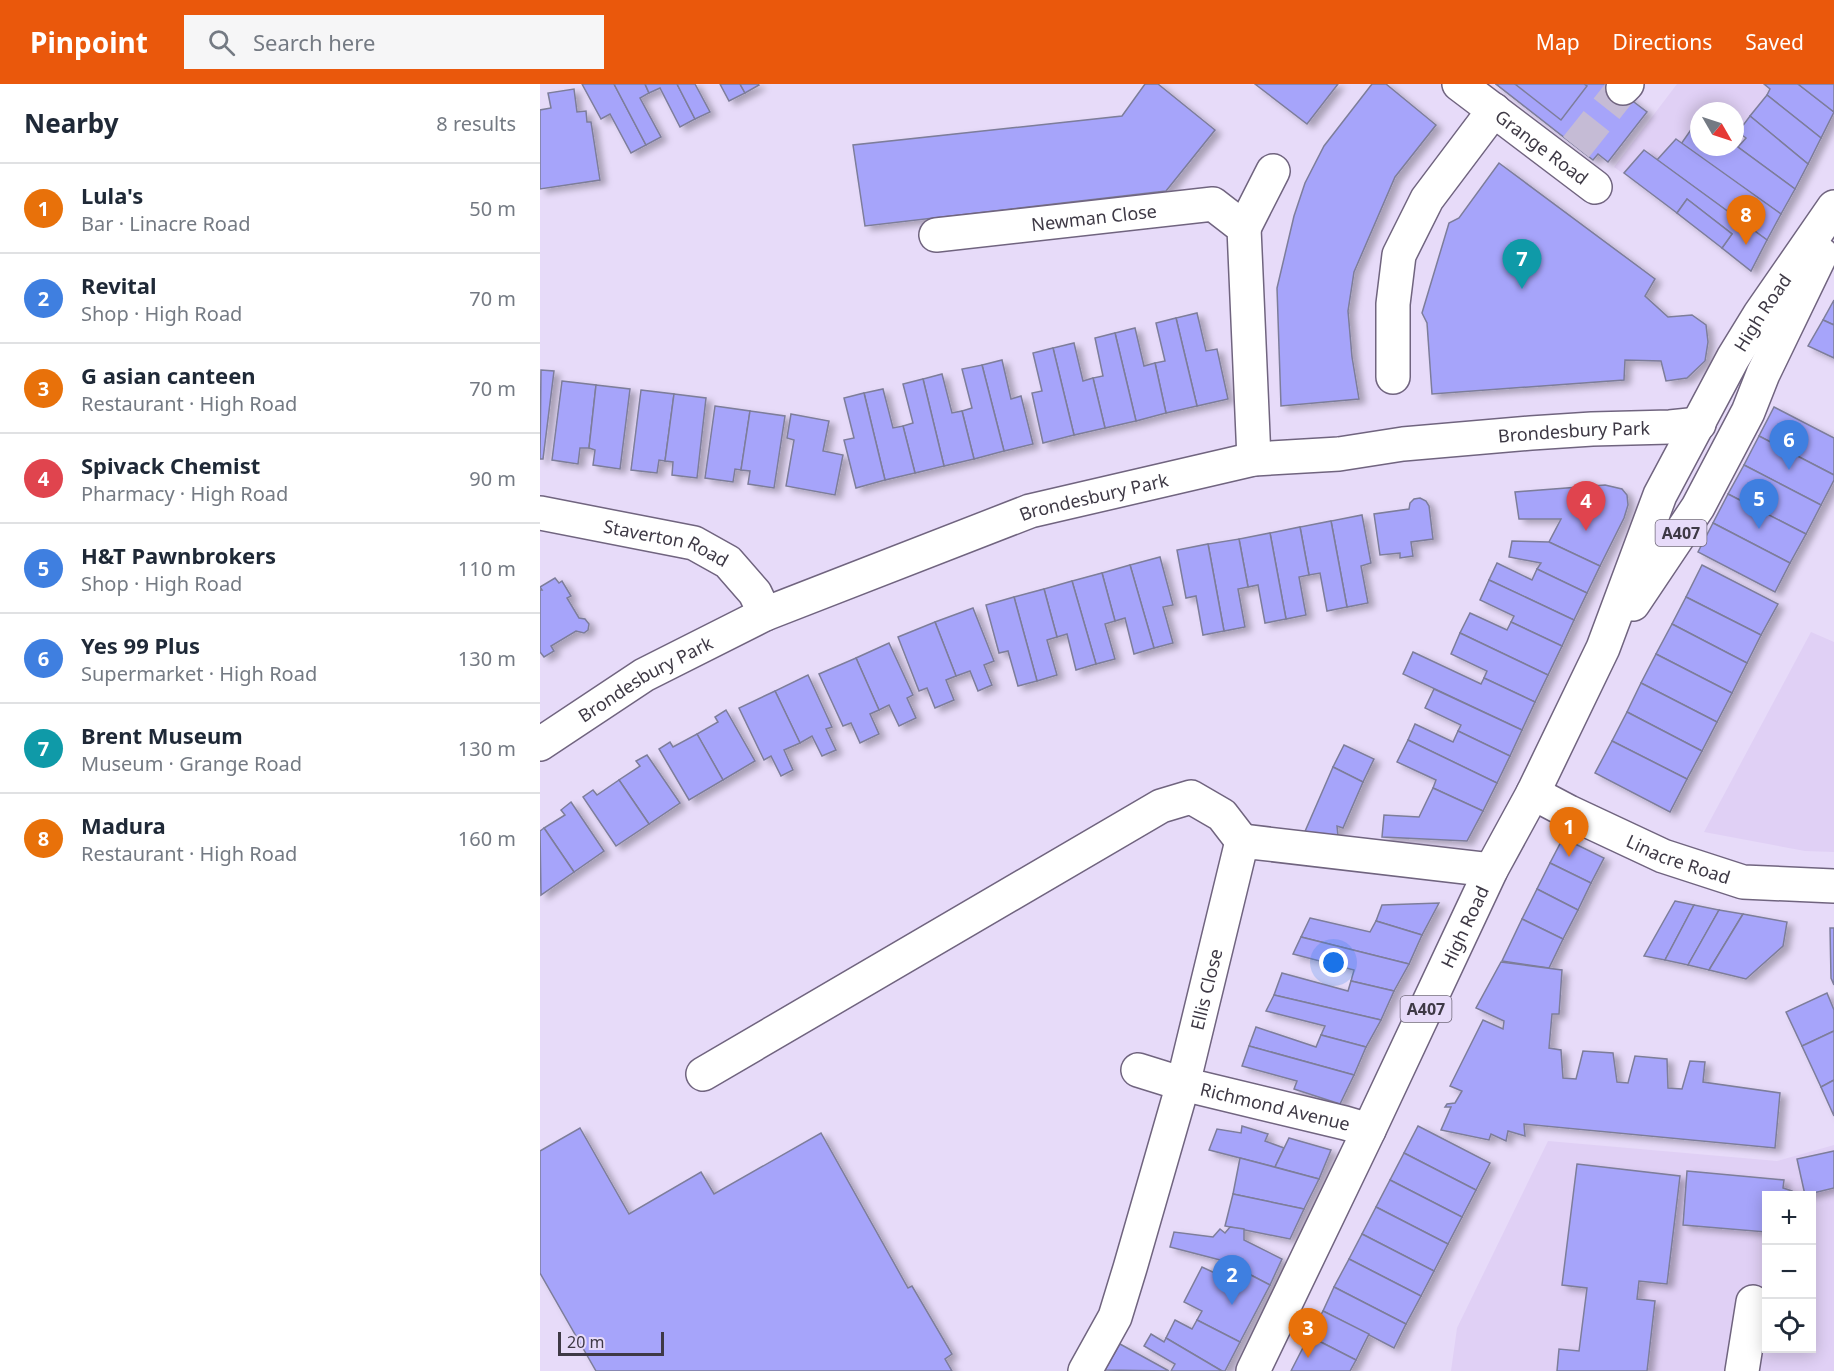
<!DOCTYPE html>
<html lang="en">
<head>
<meta charset="utf-8">
<style>
	body { margin:0; font-family:"Noto Sans",sans-serif; background:#f6f6f7; color:#1f2937 }
	.controls { position:absolute; right:18px; bottom:18px; display:grid; overflow:hidden; border-radius:0px; box-shadow:0 3px 15px #0003 }
	.controls button { width:54px; height:54px; display:grid; place-items:center; padding:0; border:0; border-bottom:2px solid #e0e1e3; background:#fff; color:#1f2937; font:30px sans-serif }
	.compass { position:absolute; left:1150px; top:18px; width:54px; height:54px; border-radius:50%; background:#fff; box-shadow:0 3px 15px #0003; rotate:129deg }
	.scale { position:absolute; left:18px; bottom:15px; width:106px; box-sizing:border-box; padding-left:6px; border:3px solid #3e3945; border-top:0; font-size:16px; line-height:21px; white-space:nowrap; color:#3e3945; -webkit-text-stroke:4px #e7dbf9; paint-order:stroke }
	.you { position:absolute; left:794px; top:879px; width:21px; height:21px; margin:-15px; border:4px solid #fff; border-radius:50%; background:#1a73e8; box-shadow:0 0 0 9px #1a73e833 }
	.badge { display:grid; place-items:center; width:39px; height:39px; border-radius:50%; background:#ea580c; color:#fff; font-size:20px; font-weight:700 }
	.pin { position:absolute; translate:-50% -50px; filter:drop-shadow(0 2px 3px #0008) }
	.pin::after { content:''; position:absolute; top:32px; width:21px; height:18px; background:inherit; clip-path:polygon(0 0,100% 0,50% 100%) }
	.list { margin:0; padding:0; list-style:none }
	h2 { display:flex; justify-content:space-between; align-items:center; height:78px; margin:0; padding:0 24px; font-size:26px }
	h2 small { font-size:20px; font-weight:400; color:#747a83 }
	.list li { display:grid; grid-template-columns:39px 1fr auto; gap:18px; align-items:center; box-sizing:border-box; height:90px; padding:0 24px; border-top:2px solid #e0e1e3 }
	.list b { display:block; font-size:22px; white-space:nowrap }
	.list p { margin:0; font-size:20px; white-space:nowrap; color:#747a83 }
	.list em { font-size:20px; font-style:normal; color:#747a83 }
	.icon { flex:none; width:33px; height:33px; fill:none; stroke:currentColor; stroke-width:2; stroke-linecap:round; stroke-linejoin:round }
	.map { position:relative; flex:none; width:1294px; height:1287px; overflow:hidden }
	header { display:flex; align-items:center; gap:36px; box-sizing:border-box; height:84px; padding:0 30px; background:#ea580c; color:#fff }
	header strong { font-size:28px }
	nav { display:flex; gap:33px; margin-inline-start:auto; font-size:21px }
	.search { width:420px; height:54px; background:#f6f6f7; display:flex; align-items:center; gap:15px; box-sizing:border-box; padding:0 21px; border-radius:0px; color:#747a83; font-size:22px }
	main { display:flex }
	aside { flex:1; background:#fff }
	.map>svg:first-child { display:block }
	.built { fill:#e0d0f5; fill-rule:evenodd }
	.building { fill:#a6a4fa; stroke:#7d7d9a; stroke-width:1.5; filter:url(#shadow) }
	.lines { fill:none; stroke-linecap:round; stroke-linejoin:round }
	.minor-tunnel { stroke:#c5bbd5; stroke-width:33; stroke-dasharray:33 16; stroke-linecap:butt }
	.minor-casing { stroke:#70647f; stroke-width:36 }
	.major-casing { stroke:#70647f; stroke-width:36 }
	.minor { stroke:#fff; stroke-width:33 }
	.major { stroke:#fff; stroke-width:33 }
	.labels { text-anchor:middle; dominant-baseline:central; stroke-width:6; stroke-linejoin:round; paint-order:stroke }
	.shield { fill:#e7dbf9; stroke:#716a7b; stroke-width:1.5 }
	.shield-label { font-size:16px; font-weight:bold; fill:#3e3945 }
	.street-label { font-size:18px; fill:#3e3945; stroke:#e7dbf9 }
</style>
</head>
<body>
<header>
<strong>Pinpoint</strong>
<div class="search"><svg class="icon" aria-label="search" viewBox="0 0 24 24"><circle cx="10" cy="10" r="6"/><path d="M15 15l6 6"/></svg>Search here</div>
<nav><a>Map</a><a>Directions</a><a>Saved</a></nav>
</header>
<main>
<aside>
<h2>Nearby<small>8 results</small></h2>
<ul class="list">
<li><span class="badge" style="background:#e8710a">1</span><div><b>Lula's</b><p>Bar · Linacre Road</p></div><em>50 m</em></li>
<li><span class="badge" style="background:#3f7fe0">2</span><div><b>Revital</b><p>Shop · High Road</p></div><em>70 m</em></li>
<li><span class="badge" style="background:#e8710a">3</span><div><b>G asian canteen</b><p>Restaurant · High Road</p></div><em>70 m</em></li>
<li><span class="badge" style="background:#e0444e">4</span><div><b>Spivack Chemist</b><p>Pharmacy · High Road</p></div><em>90 m</em></li>
<li><span class="badge" style="background:#3f7fe0">5</span><div><b>H&amp;T Pawnbrokers</b><p>Shop · High Road</p></div><em>110 m</em></li>
<li><span class="badge" style="background:#3f7fe0">6</span><div><b>Yes 99 Plus</b><p>Supermarket · High Road</p></div><em>130 m</em></li>
<li><span class="badge" style="background:#0f9aa8">7</span><div><b>Brent Museum</b><p>Museum · Grange Road</p></div><em>130 m</em></li>
<li><span class="badge" style="background:#e8710a">8</span><div><b>Madura</b><p>Restaurant · High Road</p></div><em>160 m</em></li>
</ul>
</aside>
<div class="map">
<svg width="1294" height="1287" viewBox="0 0 1294 1287">
	<defs>
		<filter id="shadow"><feDropShadow dx="6" dy="4" stdDeviation="3" flood-color="#0004"/></filter>
	</defs>
	<rect width="100%" height="100%" fill="#e7dbf9"/>
	<g class="built">
		<path d="M1137,0h157v31l-83,156 -74,-58 -63,-46zM1159,27h36v36h-36z"/>
		<polygon points="1271,548 1294,558 1294,768 1265,767 1164,748"/>
		<path d="M1008,1057l229,20 57,-16v226h-383l6,-43zM1226,1112h46v152h-46z"/>
	</g>
	<g class="building">
		<polygon points="42,0 74,0 106,61 91,69 70,30 61,35"/>
		<polygon points="74,0 105,0 109,9 100,14 121,53 106,61"/>
		<polygon points="105,0 137,0 155,35 140,43 120,4 109,9"/>
		<polygon points="137,0 155,0 170,28 155,35"/>
		<polygon points="180,0 200,0 205,9 189,17"/>
		<polygon points="200,0 218,0 219,1 205,9"/>
		<polygon points="605,0 618,0 675,46 626,107 325,142 313,61 582,32"/>
		<polygon points="715,0 798,0 767,40"/>
		<polygon points="832,0 846,0 896,41 855,93 814,188 808,227 812,273 819,315 741,322 737,204 754,132 765,99 784,62"/>
		<polygon points="956,0 1077,0 1090,15 1047,71"/>
		<polygon points="956,0 1077,0 1090,15 1107,28 1068,78 1058,70 1053,76"/>
		<polygon points="975,0 1044,0 1047,2 1021,36"/>
		<polygon points="1224,0 1258,0 1294,28 1281,54 1227,11 1230,5"/>
		<polygon points="1258,0 1294,0 1294,28"/>
		<polygon points="34,5 37,28 46,27 47,38 51,38 60,96 0,105 0,26 11,24 8,9"/>
		<polygon points="1227,11 1281,54 1268,80 1210,32"/>
		<polygon points="1210,32 1268,80 1255,105 1198,63 1206,54 1198,48"/>
		<polygon points="1157,37 1159,38 1159,63 1195,63 1195,61 1255,105 1241,130 1141,60"/>
		<polygon points="1136,55 1241,130 1227,156 1117,76"/>
		<polygon points="1104,66 1227,156 1211,187 1182,164 1192,150 1147,115 1137,129 1084,89"/>
		<polygon points="959,79 1115,195 1105,212 1128,233 1152,231 1166,241 1168,258 1165,277 1147,294 1126,297 1121,277 1085,276 1084,296 892,310 887,239 882,229 909,139 919,134"/>
		<polygon points="1147,115 1192,150 1182,164 1137,129"/>
		<polygon points="1294,216 1294,241 1283,236"/>
		<polygon points="657,229 666,267 677,265 688,315 657,322 636,234"/>
		<polygon points="636,234 657,322 626,329 615,279 625,277 616,239"/>
		<polygon points="1283,236 1294,241 1294,274 1268,262"/>
		<polygon points="595,244 604,282 615,279 626,329 596,337 575,249"/>
		<polygon points="575,249 596,337 565,344 553,294 563,292 555,254"/>
		<polygon points="534,259 543,297 553,294 565,344 534,351 513,264"/>
		<polygon points="513,264 534,351 503,359 492,309 502,307 493,269"/>
		<polygon points="462,276 471,315 481,312 493,360 464,367 442,281"/>
		<polygon points="442,281 464,367 434,375 422,327 432,324 422,285"/>
		<polygon points="1,286 14,287 3,375 0,375"/>
		<polygon points="402,290 412,329 422,327 434,375 404,382 383,295"/>
		<polygon points="383,295 404,382 375,389 363,342 373,339 363,300"/>
		<polygon points="22,297 56,301 49,364 40,364 38,380 12,376"/>
		<polygon points="56,301 90,305 80,385 53,381 55,366 49,364"/>
		<polygon points="343,305 353,344 363,342 375,389 345,396 324,309"/>
		<polygon points="101,306 134,310 125,377 119,376 117,389 91,386"/>
		<polygon points="324,309 345,396 316,404 304,356 314,354 304,314"/>
		<polygon points="134,310 166,314 157,394 132,391 133,378 125,377"/>
		<polygon points="175,322 210,327 201,386 195,385 193,398 165,394"/>
		<polygon points="1234,323 1294,354 1294,391 1219,352"/>
		<polygon points="210,327 245,332 234,404 208,400 210,387 201,386"/>
		<polygon points="251,330 289,337 283,367 303,371 295,411 246,402 254,356 247,354"/>
		<polygon points="1219,352 1294,391 1294,396 1281,421 1204,381"/>
		<polygon points="1204,381 1281,421 1266,450 1188,410"/>
		<polygon points="1065,401 1082,405 1087,411 1088,421 1084,434 1060,482 1009,458 1021,435 979,435 975,408"/>
		<polygon points="1188,410 1266,450 1250,479 1173,439"/>
		<polygon points="880,414 886,417 889,422 893,455 871,458 873,472 860,474 860,469 840,471 834,430 869,425 870,419 874,415"/>
		<polygon points="822,431 831,479 821,482 828,519 807,523 791,437"/>
		<polygon points="791,437 807,523 787,527 780,489 769,491 760,443"/>
		<polygon points="1173,439 1250,479 1235,508 1158,468"/>
		<polygon points="760,443 769,491 759,493 766,531 746,535 730,449"/>
		<polygon points="730,449 746,535 725,539 718,501 708,503 699,455"/>
		<polygon points="699,455 708,503 698,505 705,543 684,547 668,460"/>
		<polygon points="972,457 1009,458 1060,482 1047,509 997,485 1001,479 969,473"/>
		<polygon points="668,460 684,547 663,551 656,512 646,514 637,466"/>
		<polygon points="620,473 633,521 623,523 633,559 614,564 590,481"/>
		<polygon points="957,479 992,496 997,485 1047,509 1034,536 949,496"/>
		<polygon points="590,481 614,564 594,570 585,534 575,537 562,489"/>
		<polygon points="1162,481 1238,520 1221,551 1146,513"/>
		<polygon points="562,489 575,537 565,540 575,575 556,580 532,497"/>
		<polygon points="15,494 19,499 22,497 31,512 27,514 39,534 45,535 49,540 48,546 44,549 36,547 11,562 14,567 4,573 0,568 0,506 2,506 0,503"/>
		<polygon points="949,496 1034,536 1022,562 971,538 974,532 940,516"/>
		<polygon points="532,497 556,580 536,586 527,550 517,553 504,505"/>
		<polygon points="504,505 517,553 507,556 517,591 497,597 474,513"/>
		<polygon points="474,513 497,597 478,602 468,567 459,569 446,521"/>
		<polygon points="1146,513 1221,551 1207,579 1132,540"/>
		<polygon points="433,524 454,577 444,581 452,601 438,607 430,587 416,592 395,538"/>
		<polygon points="930,529 967,546 971,538 1022,562 1008,591 920,549"/>
		<polygon points="395,538 416,592 406,596 414,616 395,624 387,604 379,607 358,553"/>
		<polygon points="1132,540 1207,579 1192,609 1116,570"/>
		<polygon points="920,549 1008,591 995,618 944,594 947,587 911,570"/>
		<polygon points="349,559 373,611 367,614 376,634 359,642 349,621 339,626 316,574"/>
		<polygon points="873,568 941,600 944,594 995,618 982,646 863,590"/>
		<polygon points="1116,570 1192,609 1177,638 1101,599"/>
		<polygon points="316,574 339,626 330,630 339,650 320,659 311,639 303,642 279,590"/>
		<polygon points="268,591 292,643 286,645 296,666 282,672 272,652 260,659 235,607"/>
		<polygon points="1101,599 1177,638 1162,667 1087,628"/>
		<polygon points="894,605 982,646 970,672 918,647 921,641 885,624"/>
		<polygon points="235,607 260,659 244,666 253,686 241,692 231,672 224,676 199,624"/>
		<polygon points="186,626 215,677 183,696 157,650 178,638 175,633"/>
		<polygon points="1087,628 1162,667 1147,695 1072,657"/>
		<polygon points="875,640 913,658 918,647 970,672 957,699 868,656"/>
		<polygon points="157,650 183,696 149,716 119,665 130,658 133,663"/>
		<polygon points="868,656 957,699 943,727 893,704 896,696 857,678"/>
		<polygon points="1072,657 1147,695 1130,728 1055,689"/>
		<polygon points="804,661 834,675 823,698 793,683"/>
		<polygon points="107,671 140,719 109,740 79,696 100,682 96,677"/>
		<polygon points="793,683 823,698 803,744 797,742 798,752 763,752"/>
		<polygon points="79,696 109,740 76,762 43,713 53,706 57,711"/>
		<polygon points="893,704 943,727 927,757 842,753 844,731 879,733"/>
		<polygon points="31,718 64,767 34,788 4,744 25,731 21,726"/>
		<polygon points="4,744 34,788 1,811 0,747"/>
		<polygon points="1023,754 1064,774 1051,799 1010,779"/>
		<polygon points="1010,779 1051,799 1038,826 997,805"/>
		<polygon points="997,805 1038,826 1023,855 982,835"/>
		<polygon points="1135,817 1154,821 1125,876 1104,872"/>
		<polygon points="899,819 882,851 836,837 842,821"/>
		<polygon points="1154,821 1179,826 1148,881 1125,876"/>
		<polygon points="1179,826 1203,830 1169,886 1148,881"/>
		<polygon points="1203,830 1247,838 1243,862 1206,895 1169,886"/>
		<polygon points="770,834 830,848 836,837 882,851 869,880 761,853"/>
		<polygon points="982,835 1023,855 1009,884 962,877"/>
		<polygon points="1290,844 1294,844 1294,901 1291,894"/>
		<polygon points="761,853 869,880 854,907 811,897 814,886 753,870"/>
		<polygon points="961,878 1022,886 1019,930 1012,930 1009,964 1021,966 1023,994 1036,995 1043,967 1073,969 1077,998 1088,999 1095,972 1127,975 1128,1004 1142,1005 1150,977 1165,978 1163,998 1240,1009 1235,1064 984,1040 985,1052 968,1047 966,1057 951,1050 949,1056 901,1046 911,1023 905,1023 907,1020 915,1019 922,1007 910,1002 943,936 963,945 964,937 936,924"/>
		<polygon points="742,889 808,907 811,897 854,907 841,936 734,911"/>
		<polygon points="1287,909 1294,926 1294,947 1262,962 1246,928"/>
		<polygon points="734,911 841,936 826,963 781,951 785,942 726,927"/>
		<polygon points="716,943 776,963 781,951 826,963 814,991 709,962"/>
		<polygon points="1294,947 1294,996 1281,1003 1262,962"/>
		<polygon points="709,962 814,991 800,1020 754,1005 757,997 702,982"/>
		<polygon points="1294,996 1294,1032 1281,1003"/>
		<polygon points="702,1042 728,1050 725,1057 744,1064 735,1083 669,1066 677,1045 701,1049"/>
		<polygon points="878,1042 950,1079 936,1106 864,1069"/>
		<polygon points="40,1044 89,1130 161,1088 174,1110 281,1049 368,1204 372,1202 412,1270 405,1275 412,1287 56,1287 0,1189 0,1067"/>
		<polygon points="749,1054 791,1066 779,1095 735,1083"/>
		<polygon points="1294,1067 1294,1104 1265,1111 1257,1075"/>
		<polygon points="864,1069 936,1106 922,1133 850,1096"/>
		<polygon points="700,1074 779,1095 764,1125 693,1110"/>
		<polygon points="1037,1080 1140,1092 1127,1200 1099,1197 1097,1215 1115,1217 1107,1287 1017,1287 1019,1265 1039,1267 1047,1204 1022,1201"/>
		<polygon points="1147,1087 1244,1096 1243,1104 1252,1107 1256,1112 1226,1112 1226,1148 1143,1141"/>
		<polygon points="850,1096 922,1133 908,1160 836,1123"/>
		<polygon points="693,1110 764,1125 750,1155 685,1142"/>
		<polygon points="836,1123 908,1160 894,1187 822,1150"/>
		<polygon points="690,1143 704,1145 704,1156 742,1175 730,1201 684,1177 630,1163 634,1148 673,1153 680,1145 685,1149"/>
		<polygon points="822,1150 894,1187 881,1212 809,1175"/>
		<polygon points="809,1175 881,1212 866,1240 794,1203"/>
		<polygon points="684,1177 730,1201 700,1258 657,1236 662,1227 644,1218 662,1183 677,1190"/>
		<polygon points="794,1203 866,1240 854,1264 783,1227"/>
		<polygon points="783,1227 829,1250 816,1276 769,1252"/>
		<polygon points="635,1236 652,1245 657,1236 700,1258 685,1287 682,1287 626,1254"/>
		<polygon points="611,1250 624,1258 626,1254 682,1287 631,1287 635,1280 604,1262"/>
		<polygon points="769,1252 816,1276 810,1287 751,1287"/>
		<polygon points="580,1260 629,1287 565,1286"/>
	</g>
	<g class="lines">
		<polyline class="minor-tunnel" points="1036,63 1083,4"/>
		<defs>
			<g id="minor">
				<path id="s1" d="M919,0l136,103"/>
				<polyline points="1083,4 1087,0"/>
				<polyline points="704,144 733,87"/>
				<path id="s2" d="M396,151l277,-31 31,24 10,231"/>
				<polyline points="853,293 853,220 859,171 887,115 954,26"/>
				<path id="s3" d="M0,429l154,30 34,19 27,31 10,21"/>
				<path id="s4" d="M0,660l104,-69 121,-61 265,-103 224,-52 85,-5 64,-10 128,-11 61,-4 78,-2 29,-3"/>
				<path id="s5" d="M993,709l36,19 94,44 80,26 91,4"/>
				<path id="s6" d="M598,986l45,14 162,39 24,7"/>
				<polyline points="163,990 621,722 651,713 682,731 702,757"/>
				<path id="s7" d="M545,1287l30,-54 15,-49 53,-184 59,-243 249,29"/>
				<polyline points="1202,1287 1213,1218"/>
			</g>
			<g id="major">
				<polyline points="1093,520 1158,423 1208,328 1223,290 1281,170"/>
				<path id="s8" d="M713,1287l116,-241 122,-260 42,-77 70,-145 57,-153 73,-137 27,-44 74,-107"/>
			</g>
		</defs>
		<use href="#minor" class="minor-casing"/>
		<use href="#major" class="major-casing"/>
		<use href="#minor" class="minor"/>
		<use href="#major" class="major"/>
	</g>
	<g class="labels">
		<g class="shield">
			<rect x="1115.5" y="436" width="51" height="26" rx="4.5"/>
			<rect x="860.5" y="912" width="51" height="26" rx="4.5"/>
		</g>
		<g class="shield-label">
			<text x="1141" y="449">A407</text>
			<text x="886" y="925">A407</text>
		</g>
		<g class="street-label">
			<text stroke="none"><textPath href="#s1" startOffset="104">Grange Road</textPath></text>
			<text stroke="none"><textPath href="#s2" startOffset="159">Newman Close</textPath></text>
			<text stroke="none"><textPath href="#s8" startOffset="1176">High Road</textPath></text>
			<text stroke="none"><textPath href="#s4" startOffset="1096">Brondesbury Park</textPath></text>
			<text stroke="none"><textPath href="#s4" startOffset="610">Brondesbury Park</textPath></text>
			<text stroke="none"><textPath href="#s3" startOffset="130">Staverton Road</textPath></text>
			<text stroke="none"><textPath href="#s4" startOffset="124">Brondesbury Park</textPath></text>
			<text stroke="none"><textPath href="#s5" startOffset="160">Linacre Road</textPath></text>
			<text stroke="none"><textPath href="#s8" startOffset="492">High Road</textPath></text>
			<text stroke="none"><textPath href="#s7" startOffset="402">Ellis Close</textPath></text>
			<text stroke="none"><textPath href="#s6" startOffset="142">Richmond Avenue</textPath></text>
		</g>
	</g>
</svg>
<div class="controls">
<button>+</button>
<button>−</button>
<button><svg class="icon" aria-label="locate" viewBox="0 0 24 24"><circle cx="12" cy="12" r="6"/><path d="M12 2v4M12 18v4M2 12h4M18 12h4"/></svg></button>
</div>
<svg class="compass" viewBox="-18 -18 36 36"><path d="M0-13l5 13h-10z" fill="#e53935"/><path d="M0 13l5-13h-10z" fill="#747a83"/></svg>
<div class="scale">20 m</div>
<div class="you"></div>
<div class="pin badge" style="left:1029px;top:773px;background:#e8710a">1</div>
<div class="pin badge" style="left:692px;top:1221px;background:#3f7fe0">2</div>
<div class="pin badge" style="left:768px;top:1274px;background:#e8710a">3</div>
<div class="pin badge" style="left:1046px;top:447px;background:#e0444e">4</div>
<div class="pin badge" style="left:1219px;top:445px;background:#3f7fe0">5</div>
<div class="pin badge" style="left:1249px;top:386px;background:#3f7fe0">6</div>
<div class="pin badge" style="left:982px;top:205px;background:#0f9aa8">7</div>
<div class="pin badge" style="left:1206px;top:161px;background:#e8710a">8</div>
</div>
</main>
</body>
</html>
